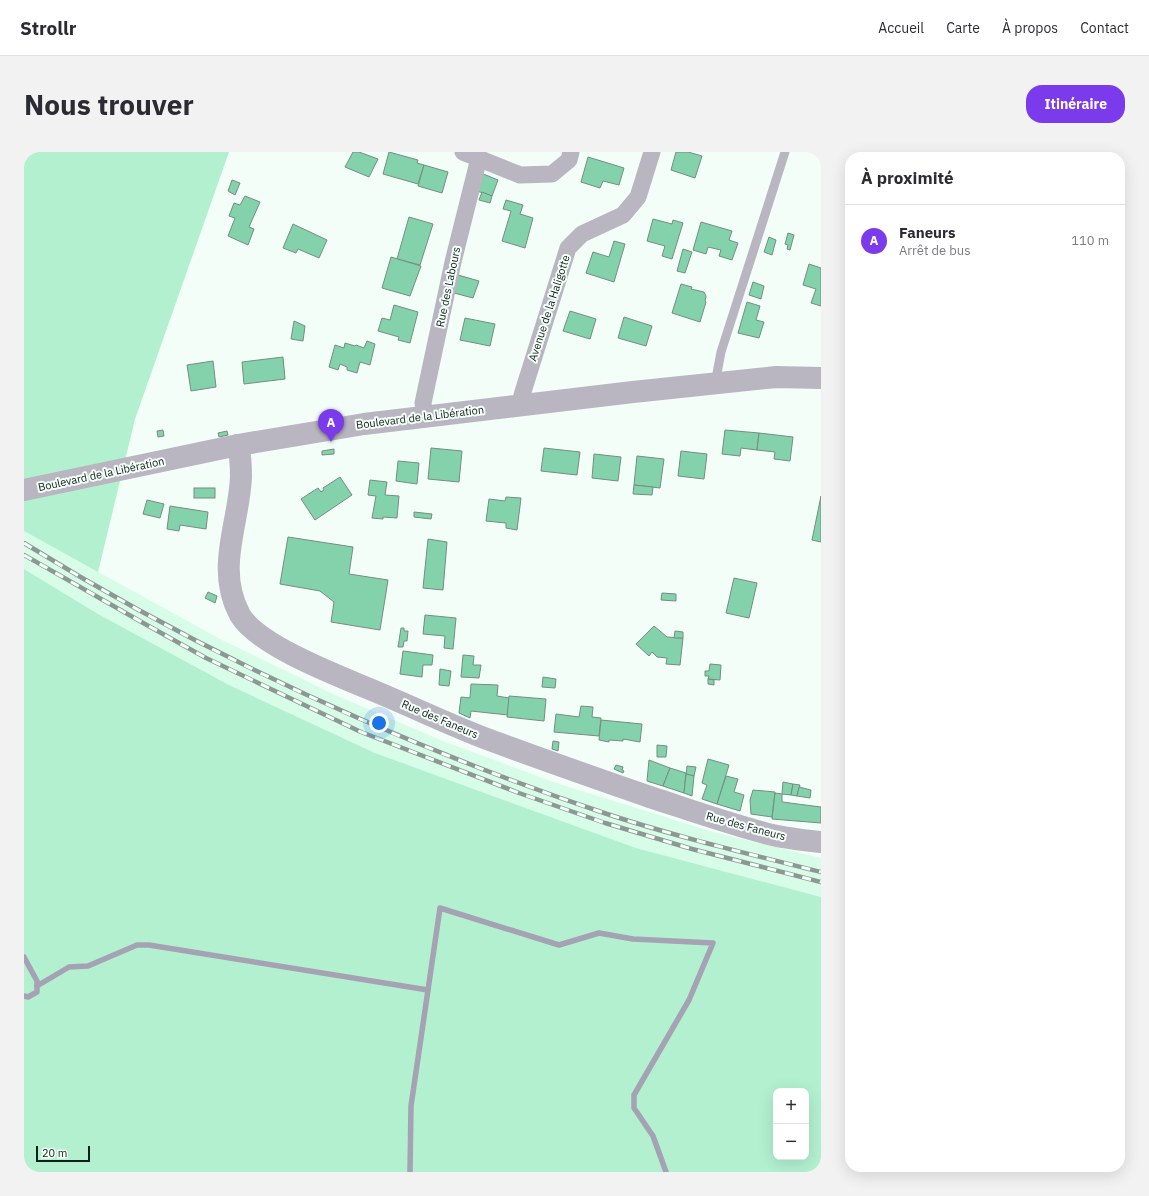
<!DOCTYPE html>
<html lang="fr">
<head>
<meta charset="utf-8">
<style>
	body { margin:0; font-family:"IBM Plex Sans",sans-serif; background:#f2f2f3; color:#2b2b33 }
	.controls { position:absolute; right:12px; bottom:12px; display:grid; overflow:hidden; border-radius:8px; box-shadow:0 4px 16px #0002 }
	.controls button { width:36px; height:36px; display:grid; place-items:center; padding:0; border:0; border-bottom:1px solid #e1e1e2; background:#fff; color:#2b2b33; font:20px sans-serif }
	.scale { position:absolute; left:12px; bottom:10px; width:54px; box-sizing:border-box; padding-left:4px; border:2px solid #131e18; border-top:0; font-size:11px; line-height:14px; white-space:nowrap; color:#131e18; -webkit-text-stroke:3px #f2fef7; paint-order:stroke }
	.you { position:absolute; left:355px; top:571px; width:14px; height:14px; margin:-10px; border:3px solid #fff; border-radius:50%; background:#1a73e8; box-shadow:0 0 0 6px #1a73e833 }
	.badge { display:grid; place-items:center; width:26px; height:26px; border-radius:50%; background:#7c3aed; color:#fff; font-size:13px; font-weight:700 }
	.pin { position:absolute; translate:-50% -33px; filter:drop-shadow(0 1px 2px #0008) }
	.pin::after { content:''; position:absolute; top:21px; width:14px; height:12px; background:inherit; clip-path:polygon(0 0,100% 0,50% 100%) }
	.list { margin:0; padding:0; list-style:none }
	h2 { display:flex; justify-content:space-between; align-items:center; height:52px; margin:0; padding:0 16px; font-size:17px }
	h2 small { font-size:13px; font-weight:400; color:#7c7c81 }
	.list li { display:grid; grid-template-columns:26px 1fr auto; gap:12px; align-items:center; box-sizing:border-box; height:72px; padding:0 16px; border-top:1px solid #e1e1e2 }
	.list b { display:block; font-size:15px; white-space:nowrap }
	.list p { margin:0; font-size:13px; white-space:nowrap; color:#7c7c81 }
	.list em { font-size:13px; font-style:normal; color:#7c7c81 }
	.map { position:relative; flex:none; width:797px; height:1020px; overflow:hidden; border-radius:16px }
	header { display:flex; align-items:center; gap:24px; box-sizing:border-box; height:56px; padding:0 20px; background:#fff; border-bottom:1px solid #e1e1e2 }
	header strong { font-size:19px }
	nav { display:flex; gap:22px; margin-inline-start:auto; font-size:14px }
	.intro { display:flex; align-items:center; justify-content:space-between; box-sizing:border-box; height:96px; padding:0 24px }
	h1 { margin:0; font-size:28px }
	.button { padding:10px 18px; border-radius:16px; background:#7c3aed; color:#fff; font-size:14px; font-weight:700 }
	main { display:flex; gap:24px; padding:0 24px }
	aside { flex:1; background:#fff; border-radius:16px; box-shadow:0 4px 16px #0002 }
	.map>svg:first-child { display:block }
	.built { fill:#d7fce8 }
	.green { fill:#b2f0d0; fill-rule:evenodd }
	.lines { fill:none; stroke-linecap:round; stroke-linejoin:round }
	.stream { stroke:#a5a2b3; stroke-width:5.5 }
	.building { fill:#84d2ac; stroke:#748e80 }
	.service { stroke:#b9b5c1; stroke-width:9 }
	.minor { stroke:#b9b5c1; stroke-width:17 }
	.tertiary { stroke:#b9b5c1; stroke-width:22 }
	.rail-casing { stroke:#8c9891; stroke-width:4.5 }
	.rail { stroke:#f2fef7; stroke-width:3; stroke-dasharray:9; stroke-linecap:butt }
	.labels { text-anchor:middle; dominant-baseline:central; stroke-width:4; stroke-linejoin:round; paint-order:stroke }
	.street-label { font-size:11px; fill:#131e18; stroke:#f2fef7 }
</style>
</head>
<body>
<header>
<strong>Strollr</strong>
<nav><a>Accueil</a><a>Carte</a><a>À propos</a><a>Contact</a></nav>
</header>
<div class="intro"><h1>Nous trouver</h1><a class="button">Itinéraire</a></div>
<main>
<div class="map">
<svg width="797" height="1020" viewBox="0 0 797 1020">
	<rect width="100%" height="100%" fill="#f2fef7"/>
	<polygon class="built" points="0,379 196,487 311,543 419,589 529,630 689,680 797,706 797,745 612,696 351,601 205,533 74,462 0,417"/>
	<g class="green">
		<polygon points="0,0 205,0 111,267 74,420 0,379"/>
		<path d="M0,417l74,45 131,71 146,68 261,95 185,49v275h-797zM752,939h30v66h-30z"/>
	</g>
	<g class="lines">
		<g class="stream">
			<polyline points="0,805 13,829 13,840 4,845 0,844"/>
			<polyline points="13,834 45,815 64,814 113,793 125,793 404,838"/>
			<polyline points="386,1020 387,954 416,756 535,793 575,781 609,787 689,791 665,848 610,943 610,956 629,984 642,1020"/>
		</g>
	</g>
	<g class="building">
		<polygon points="329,0 335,0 354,7 345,25 321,15"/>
		<polygon points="365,0 394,8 393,11 400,13 394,32 359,22"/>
		<polygon points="652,0 664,0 678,4 671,26 647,18"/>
		<polygon points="564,5 600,16 595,33 579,29 576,36 557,30"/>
		<polygon points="400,13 424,20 418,41 394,34"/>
		<polygon points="457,21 474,28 468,44 453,39"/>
		<polygon points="208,28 216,31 211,43 204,39"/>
		<polygon points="458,40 468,44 466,51 455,48"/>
		<polygon points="221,44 236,50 225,75 230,77 224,93 204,84 211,66 205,64 210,51 216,53"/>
		<polygon points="482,48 499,53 496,62 509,66 501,96 478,89 487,59 479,57"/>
		<polygon points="385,65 409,72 396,113 373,107"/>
		<polygon points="629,67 648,72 649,68 659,71 648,107 638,104 641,94 623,89"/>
		<polygon points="677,70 708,79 705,88 714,91 708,108 695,104 697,98 684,95 682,102 669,98"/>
		<polygon points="269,72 303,88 295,106 274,97 272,101 259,96"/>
		<polygon points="764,81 770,83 766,98 763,97 764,93 761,92"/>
		<polygon points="745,85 752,88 748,103 740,100"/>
		<polygon points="590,89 601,92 590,130 562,121 569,100 585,105"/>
		<polygon points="659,97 668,100 661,121 653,119"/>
		<polygon points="367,105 397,114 386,144 358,136"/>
		<polygon points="785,112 797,116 797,154 787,151 792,137 779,133"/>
		<polygon points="434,123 455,129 449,146 430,141"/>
		<polygon points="729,130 740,134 737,147 725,143"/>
		<polygon points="657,132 668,135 667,137 680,140 682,144 681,149 682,150 676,170 648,161"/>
		<polygon points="723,150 736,154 732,168 740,170 735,186 714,181"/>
		<polygon points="370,153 394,160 386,191 374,188 375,185 354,179 358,166 366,168"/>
		<polygon points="546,159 572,167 566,187 539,179"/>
		<polygon points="600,165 628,174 622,194 594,186"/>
		<polygon points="441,166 471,172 466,194 436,188"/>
		<polygon points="270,169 281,174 279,189 267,187"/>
		<polygon points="343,189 351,192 346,213 336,210 333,221 323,218 323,215 316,212 314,218 305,215 311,193 320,196 321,191 331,194 332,193 340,196"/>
		<polygon points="259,205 261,227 220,232 218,210"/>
		<polygon points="189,209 192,235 167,239 163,213"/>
		<polygon points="139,278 140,284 134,285 133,279"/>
		<polygon points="701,278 735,281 733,298 717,296 716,304 698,302"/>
		<polygon points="203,279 204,283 195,285 194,281"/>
		<polygon points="735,281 769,285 766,309 750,307 751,300 733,298"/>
		<polygon points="407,296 438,299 435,330 404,327"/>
		<polygon points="520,296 556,300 553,323 517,319"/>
		<polygon points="310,297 310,302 298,303 298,299"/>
		<polygon points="657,299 683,302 680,327 654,324"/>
		<polygon points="570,302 597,305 594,329 568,326"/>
		<polygon points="613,304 640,307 636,336 610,333"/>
		<polygon points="374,309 395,311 393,332 372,329"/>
		<polygon points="316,325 328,343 291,368 277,347 294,336 297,340 300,338 299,336"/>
		<polygon points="346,328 363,330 361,343 375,344 373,366 359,365 359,367 348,366 352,344 344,343"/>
		<polygon points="610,333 629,335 628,343 609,342"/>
		<rect x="170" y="336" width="21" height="10"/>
		<polygon points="797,344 797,390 788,388"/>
		<polygon points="482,345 497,346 493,378 482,376 482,371 462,369 465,347 481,349"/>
		<polygon points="123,348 140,352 136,366 119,362"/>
		<polygon points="146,354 184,360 182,377 156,373 155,379 143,377"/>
		<polygon points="390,360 408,362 407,367 390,365"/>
		<polygon points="264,385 329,395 325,422 364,428 356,478 307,470 310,450 296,439 256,432"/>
		<polygon points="404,387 423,390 419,438 399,436"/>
		<polygon points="710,426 733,431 725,466 702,461"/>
		<polygon points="184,440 193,444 191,451 181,446"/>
		<polygon points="638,441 652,442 652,449 637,448"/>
		<polygon points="401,463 432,466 429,497 420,496 421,484 399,482"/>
		<polygon points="630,474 643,485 659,486 656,513 642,512 643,506 633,505 628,500 625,504 612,492"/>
		<polygon points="377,476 380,476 380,479 384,479 383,489 380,489 379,495 374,495"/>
		<polygon points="651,479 659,480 659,486 650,486"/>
		<polygon points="379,499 409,503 408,513 399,513 398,525 376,522"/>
		<polygon points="439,503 450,504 449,513 457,513 455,526 437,525"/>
		<polygon points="686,512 697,513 696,528 684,527 685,524 681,524 681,519 685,519"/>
		<polygon points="416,517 427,519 425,534 415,533"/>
		<polygon points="519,525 532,527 531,536 518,535"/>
		<polygon points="684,527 690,528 690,533 684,532"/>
		<polygon points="447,532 474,533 473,544 485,546 484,563 447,559 446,566 435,561 437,545 446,546"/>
		<polygon points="485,544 522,547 520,569 483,565"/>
		<polygon points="557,554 569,555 568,565 577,566 575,584 530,580 532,562 555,565"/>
		<polygon points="577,568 618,572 616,590 599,587 599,589 585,588 585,590 575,588"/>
		<polygon points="529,589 535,590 534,599 528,597"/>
		<polygon points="633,593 643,594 642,605 633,605"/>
		<polygon points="684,607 705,613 693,652 678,647 683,633 678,631"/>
		<polygon points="625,608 646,616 639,634 623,629"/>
		<polygon points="592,613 599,615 598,618 600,619 599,621 590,617"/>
		<polygon points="663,614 672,615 670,624 662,622"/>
		<polygon points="646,616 662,621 660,641 639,634"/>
		<polygon points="662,622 670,624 668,644 660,641"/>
		<polygon points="702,624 714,627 710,640 720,643 716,659 693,652"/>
		<polygon points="759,630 769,632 767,643 758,642"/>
		<polygon points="769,632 776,633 773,644 767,643"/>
		<polygon points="775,635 787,638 786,646 773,644"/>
		<polygon points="729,638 751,640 748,665 727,662 726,648"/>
		<polygon points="751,641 758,642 758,650 797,655 797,671 748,667"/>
	</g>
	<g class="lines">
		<polyline class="service" points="691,232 697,200 761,0"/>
		<g class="minor">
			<polyline points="439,0 496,23 528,22 545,8 547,0"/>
			<polyline points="498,253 498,243 544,96 558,82 599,63 614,45 628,0"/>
			<polyline points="401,264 399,251 429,110 455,6"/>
		</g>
		<g class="tertiary">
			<path d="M214,293c3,12 3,20 3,32 -2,47 -26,92 -1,138 19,32 104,63 139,78 36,15 71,32 108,46 54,20 108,39 163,58 37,12 74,25 111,35 20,6 40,8 60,10"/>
			<polyline points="0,338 214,293 340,272 609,240 752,225 797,226"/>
		</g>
		<defs>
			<g id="rail">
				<path d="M0,391c184,114 378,202 583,271 70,23 142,40 214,58"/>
				<polyline points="0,403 121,472 182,506 337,580 495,641 581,671 668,697 797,730"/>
			</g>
		</defs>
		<use href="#rail" class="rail-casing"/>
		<use href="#rail" class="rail"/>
	</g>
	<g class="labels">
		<g class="street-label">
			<text transform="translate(424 135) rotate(-78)">Rue des Labours</text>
			<text transform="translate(525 156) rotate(-72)">Avenue de la Haligotte</text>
			<text transform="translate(396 265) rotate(-7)">Boulevard de la Libération</text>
			<text transform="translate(77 322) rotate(-12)">Boulevard de la Libération</text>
			<text transform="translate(416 567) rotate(23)">Rue des Faneurs</text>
			<text transform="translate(722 674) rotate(15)">Rue des Faneurs</text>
		</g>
	</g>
</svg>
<div class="controls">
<button>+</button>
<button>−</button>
</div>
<div class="scale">20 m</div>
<div class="you"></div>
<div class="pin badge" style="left:307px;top:290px">A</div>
</div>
<aside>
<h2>À proximité<small></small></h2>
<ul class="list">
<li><span class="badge">A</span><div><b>Faneurs</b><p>Arrêt de bus</p></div><em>110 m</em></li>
</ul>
</aside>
</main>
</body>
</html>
